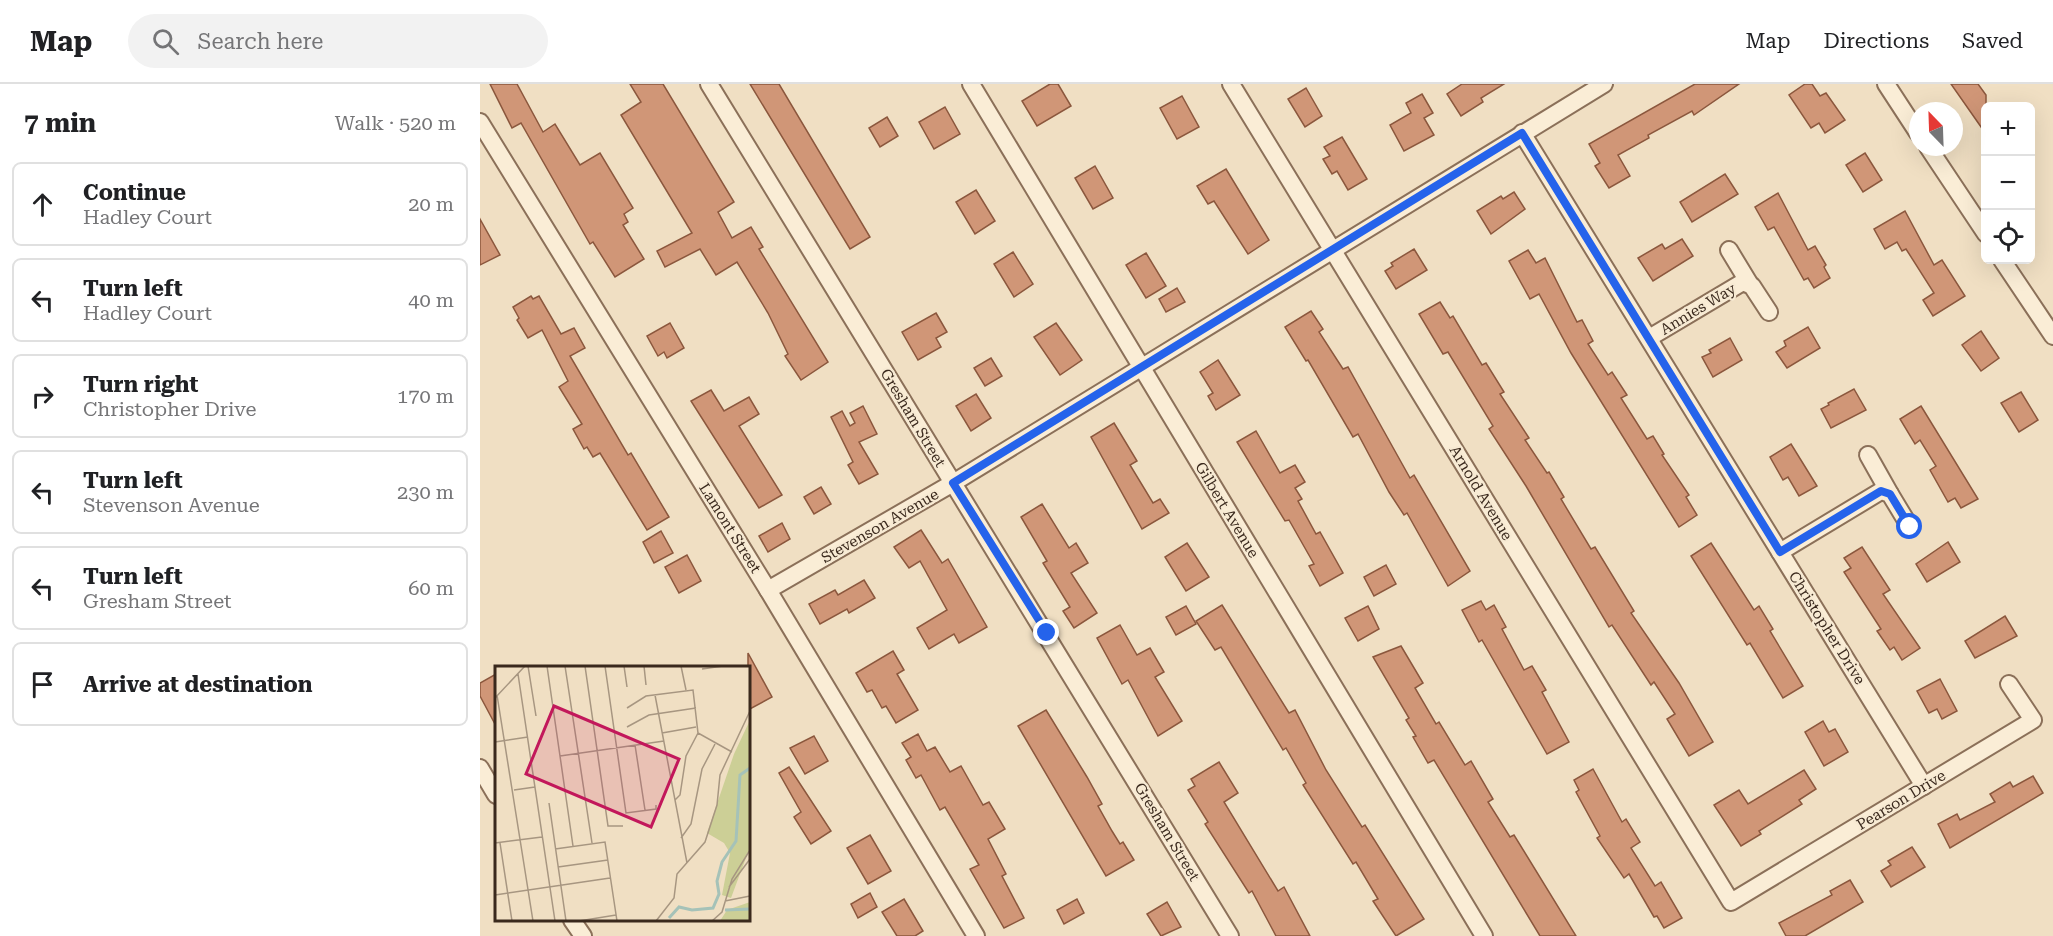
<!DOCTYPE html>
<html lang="en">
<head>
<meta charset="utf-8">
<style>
	body { margin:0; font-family:"Roboto Serif",serif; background:#f2f2f2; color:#202124 }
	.controls { position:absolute; right:18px; top:18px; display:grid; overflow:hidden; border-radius:9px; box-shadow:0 6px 24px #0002 }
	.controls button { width:54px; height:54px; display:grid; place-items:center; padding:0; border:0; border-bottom:2px solid #e0e0e0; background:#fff; color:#202124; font:30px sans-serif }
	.compass { position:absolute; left:1429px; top:18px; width:54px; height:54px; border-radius:50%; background:#fff; box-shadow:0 6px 24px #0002; rotate:337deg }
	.stop { position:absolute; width:18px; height:18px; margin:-14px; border:4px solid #2563eb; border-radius:50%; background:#fff }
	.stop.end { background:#2563eb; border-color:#fff; box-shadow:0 2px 6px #0008 }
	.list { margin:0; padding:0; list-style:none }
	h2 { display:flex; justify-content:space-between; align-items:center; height:78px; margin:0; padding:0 24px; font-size:26px }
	h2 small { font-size:20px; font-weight:400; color:#757577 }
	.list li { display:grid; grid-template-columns:39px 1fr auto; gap:18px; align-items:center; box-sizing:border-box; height:84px; margin:0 12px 12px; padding:0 12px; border:2px solid #e0e0e0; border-radius:9px }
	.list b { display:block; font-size:22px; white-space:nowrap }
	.list p { margin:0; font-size:20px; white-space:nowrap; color:#757577 }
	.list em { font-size:20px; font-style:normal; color:#757577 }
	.icon { flex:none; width:33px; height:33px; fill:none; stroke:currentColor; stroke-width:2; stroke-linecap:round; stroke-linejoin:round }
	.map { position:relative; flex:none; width:1573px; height:852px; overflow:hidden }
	header { display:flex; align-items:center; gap:36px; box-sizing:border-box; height:84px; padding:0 30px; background:#fff; border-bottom:2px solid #e0e0e0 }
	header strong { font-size:28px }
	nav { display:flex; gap:33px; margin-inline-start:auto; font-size:21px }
	.search { width:420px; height:54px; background:#f2f2f2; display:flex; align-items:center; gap:15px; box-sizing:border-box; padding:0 21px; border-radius:33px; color:#757577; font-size:22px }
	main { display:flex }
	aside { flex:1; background:#fff }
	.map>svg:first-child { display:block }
	.building { fill:#d09677; stroke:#8b573d; stroke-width:1.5 }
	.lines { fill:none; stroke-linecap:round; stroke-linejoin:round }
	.minor-casing { stroke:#8b7059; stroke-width:20 }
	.minor { stroke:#faedd6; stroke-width:16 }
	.route { stroke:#2563eb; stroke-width:8 }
	.labels { text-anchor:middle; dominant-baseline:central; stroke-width:4.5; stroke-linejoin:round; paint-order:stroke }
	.street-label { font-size:15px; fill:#3a291d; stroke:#f7ead3 }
	.inset-river { fill:none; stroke:#a5c2b8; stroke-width:3 }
	.inset-road { fill:none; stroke:#a79681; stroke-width:1.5 }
	.view { fill:#c2185b; fill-opacity:0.15; stroke:#c2185b; stroke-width:3 }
	.inset-edge { fill:none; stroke:#3a291d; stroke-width:3 }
</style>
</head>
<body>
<header>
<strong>Map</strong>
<div class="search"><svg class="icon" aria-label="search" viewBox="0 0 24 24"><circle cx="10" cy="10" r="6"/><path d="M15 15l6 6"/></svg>Search here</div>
<nav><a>Map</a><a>Directions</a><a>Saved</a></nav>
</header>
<main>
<aside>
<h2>7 min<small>Walk · 520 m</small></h2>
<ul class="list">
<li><svg class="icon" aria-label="ahead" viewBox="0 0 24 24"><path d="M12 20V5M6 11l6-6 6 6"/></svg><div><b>Continue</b><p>Hadley Court</p></div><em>20 m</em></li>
<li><svg class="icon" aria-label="left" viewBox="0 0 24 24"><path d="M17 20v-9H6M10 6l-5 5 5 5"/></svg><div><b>Turn left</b><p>Hadley Court</p></div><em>40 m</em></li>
<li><svg class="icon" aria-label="right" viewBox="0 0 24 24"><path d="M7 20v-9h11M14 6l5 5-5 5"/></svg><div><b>Turn right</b><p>Christopher Drive</p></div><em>170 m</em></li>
<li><svg class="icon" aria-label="left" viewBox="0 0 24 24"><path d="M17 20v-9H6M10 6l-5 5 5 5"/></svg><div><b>Turn left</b><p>Stevenson Avenue</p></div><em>230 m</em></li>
<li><svg class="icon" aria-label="left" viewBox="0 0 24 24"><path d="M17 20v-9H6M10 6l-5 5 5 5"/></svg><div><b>Turn left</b><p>Gresham Street</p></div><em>60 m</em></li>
<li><svg class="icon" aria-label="arrive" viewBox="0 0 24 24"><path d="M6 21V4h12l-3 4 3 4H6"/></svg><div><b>Arrive at destination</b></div></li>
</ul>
</aside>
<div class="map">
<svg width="1573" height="852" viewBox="0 0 1573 852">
	<rect width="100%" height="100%" fill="#f0dfc3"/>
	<g class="building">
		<polygon points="10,0 37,0 63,48 75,40 100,81 120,69 153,124 144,130 148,138 143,141 164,175 135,193 113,158 110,160 41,39 32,44"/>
		<polygon points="150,0 183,0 254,118 238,128 252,154 271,143 283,163 279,165 348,278 321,296 305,272 308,270 288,229 257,178 236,191 220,165 185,183 177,167 212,149 141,31 161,18"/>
		<polygon points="270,0 299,0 390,153 370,165"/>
		<polygon points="570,0 578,0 591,22 557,42 542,17"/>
		<polygon points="982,0 1024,0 1001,14 1003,18 981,32 967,10"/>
		<polygon points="1215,0 1259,0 1214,31 1212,27 1168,51 1169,54 1138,71 1150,92 1129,104 1115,82 1120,79 1109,60"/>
		<polygon points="1325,0 1332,0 1340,12 1346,9 1365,36 1345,49 1339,39 1331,44 1309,11"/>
		<polygon points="1471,0 1498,0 1506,11 1506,50"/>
		<polygon points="826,4 842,32 825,43 808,15"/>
		<polygon points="942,10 953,29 944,34 954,51 924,67 910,41 931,29 926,19"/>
		<polygon points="702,12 719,43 697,55 680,24"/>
		<polygon points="465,23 480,50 454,65 439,38"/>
		<polygon points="407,33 418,52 400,63 389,44"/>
		<polygon points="862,53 887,95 868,106 857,87 852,90 843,75 850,72 844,63"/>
		<polygon points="1385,69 1402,96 1383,108 1366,81"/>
		<polygon points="615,82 633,114 613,125 595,94"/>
		<polygon points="746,85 789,156 768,170 734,117 728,120 717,102"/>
		<polygon points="1245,90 1258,110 1212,138 1200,118"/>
		<polygon points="496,106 515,137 495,150 476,118"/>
		<polygon points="1034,108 1045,125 1011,150 997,127 1021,112 1023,115"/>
		<polygon points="1298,109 1328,166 1335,162 1346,181 1344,183 1350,194 1334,204 1328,194 1324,196 1294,143 1288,146 1275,123"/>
		<polygon points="1425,127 1454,181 1462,176 1485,212 1453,232 1443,216 1454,209 1426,165 1422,167 1417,158 1405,165 1394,145"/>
		<polygon points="0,135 20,171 0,181"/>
		<polygon points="1202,155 1213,172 1173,197 1158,174 1182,160 1185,165"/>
		<polygon points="934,165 947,186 916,205 905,187 913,182 911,179"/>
		<polygon points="1048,166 1056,179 1065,174 1097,238 1102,236 1113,257 1108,260 1128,291 1132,288 1147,311 1141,314 1167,355 1173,352 1184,370 1182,371 1209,411 1206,413 1217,431 1199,443 1091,269 1059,210 1050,215 1029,177"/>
		<polygon points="533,168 553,200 534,213 514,180"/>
		<polygon points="666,169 686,202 666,214 646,181"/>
		<polygon points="697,204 705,218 686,228 679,215"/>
		<polygon points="51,212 53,215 59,212 81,250 94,244 105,264 90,272 148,371 151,369 189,433 167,446 120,369 113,373 107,363 104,365 93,345 102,340 79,303 88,297 62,246 48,254 37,236 39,234 33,223"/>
		<polygon points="960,218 970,234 973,232 1002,281 1006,279 1024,308 1020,310 1049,354 1045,356 1067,389 1069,388 1084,413 1081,415 1111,465 1115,463 1154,527 1151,529 1199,599 1233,658 1209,672 1187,635 1195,630 1174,598 1171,601 1132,541 1129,543 1046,402 1009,345 1013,342 968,268 963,270 939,230"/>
		<polygon points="831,227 843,245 839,248 863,285 868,283 930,394 934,391 990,487 968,502 927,429 924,431 909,408 878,350 873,353 828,276 826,277 805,243"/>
		<polygon points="456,229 467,248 456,254 461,263 438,276 422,248"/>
		<polygon points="190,239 204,264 187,274 184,268 178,272 167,252"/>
		<polygon points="576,239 602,276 580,291 554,253"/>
		<polygon points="1328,243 1340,264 1307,284 1296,268 1306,262 1304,257"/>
		<polygon points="1501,247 1519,274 1501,287 1482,261"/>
		<polygon points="1250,254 1262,276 1233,293 1222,273 1231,269 1229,266"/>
		<polygon points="511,274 522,292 505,302 494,284"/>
		<polygon points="738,276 760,311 736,326 728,312 733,309 720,288"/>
		<polygon points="1374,305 1386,326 1351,344 1341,325 1349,321 1348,319"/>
		<polygon points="231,306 244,327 269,313 279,330 259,342 302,411 279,424 211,317"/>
		<polygon points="1541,308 1558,336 1539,348 1521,319"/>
		<polygon points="496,310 511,334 491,347 476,322"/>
		<polygon points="383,322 397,350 379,358 398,390 379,400 368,381 373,378 351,333 362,327 370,342 375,339 370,329"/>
		<polygon points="1441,322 1498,415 1481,424 1475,414 1468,418 1450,386 1456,382 1440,356 1435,360 1420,335"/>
		<polygon points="634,339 657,377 650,381 673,419 680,415 689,429 662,445 611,353"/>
		<polygon points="776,347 800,389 815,381 825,398 815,404 822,415 818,417 836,450 840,448 863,489 840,502 829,482 834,480 809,436 805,437 757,358"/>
		<polygon points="1311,360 1337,402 1319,412 1308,393 1303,396 1290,373"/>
		<polygon points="341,403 351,420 334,430 324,413"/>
		<polygon points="562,420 589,464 596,459 608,479 591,489 617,529 594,544 583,527 590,523 563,479 567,477 541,433"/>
		<polygon points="302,439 310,455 288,468 279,452"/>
		<polygon points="441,446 462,479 468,475 507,543 479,559 474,550 449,565 437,544 467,526 440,477 429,484 414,463"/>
		<polygon points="181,447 193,469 174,479 163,458"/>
		<polygon points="1468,458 1480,478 1447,498 1436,480"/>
		<polygon points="707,459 729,493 706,507 685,473"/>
		<polygon points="1231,459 1274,526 1279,522 1293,545 1290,547 1323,602 1303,614 1270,559 1267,561 1211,472"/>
		<polygon points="1382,463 1410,506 1403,510 1440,564 1422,576 1414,563 1410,566 1397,547 1401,545 1364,488 1371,484 1364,474"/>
		<polygon points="207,471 221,497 199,509 185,483"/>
		<polygon points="906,481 916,500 894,512 884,493"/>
		<polygon points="384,496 395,514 369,529 367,525 340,540 329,520 355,506 358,511"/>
		<polygon points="1001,517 1006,526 1014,521 1026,543 1022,545 1044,586 1052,582 1066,606 1062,608 1089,658 1067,670 1002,556 999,558 982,526"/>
		<polygon points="742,521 809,629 815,626 846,686 882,743 885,741 944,835 916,852 893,817 898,815 876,778 873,780 823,701 826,699 806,664 803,666 741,563 735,566 716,537"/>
		<polygon points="706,522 716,540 696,551 686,533"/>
		<polygon points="888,522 899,545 878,557 865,534"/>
		<polygon points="1525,532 1537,552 1495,574 1485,557"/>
		<polygon points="640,541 657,571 670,564 684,588 675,593 702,637 678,652 648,596 642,600 617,554"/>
		<polygon points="921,562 943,599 935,604 956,640 959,638 985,681 991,677 1013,715 1008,718 1030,753 1034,751 1096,852 1060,852 954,676 948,679 933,653 936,652 926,636 929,634 893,573"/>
		<polygon points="413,567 424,586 417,590 438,626 416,639 406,622 402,624 392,606 387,608 376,589"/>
		<polygon points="268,569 292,613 268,626"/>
		<polygon points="16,590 16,642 0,612 0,599"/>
		<polygon points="1460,595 1477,627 1462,635 1457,625 1449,629 1437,607"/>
		<polygon points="566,626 607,693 622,720 618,722 632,747 640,760 643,758 654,776 626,792 538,642"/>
		<polygon points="1343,637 1349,648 1355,645 1368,668 1344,682 1325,648"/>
		<polygon points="438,650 447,667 455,663 470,688 481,682 503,721 509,718 525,745 508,755 526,790 522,792 544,834 524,844 490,785 499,781 465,723 460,726 441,691 436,694 426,676 431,673 422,659"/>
		<polygon points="334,652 348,677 325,690 310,664"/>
		<polygon points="739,678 758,709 744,718 798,807 804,803 830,852 796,852 772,807 769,809 725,740 728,738 708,706 715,702 711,695"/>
		<polygon points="309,683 351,747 331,760 314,733 321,728 299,689"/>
		<polygon points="1113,685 1142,738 1146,735 1160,758 1151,764 1175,802 1181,798 1202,834 1184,844 1177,832 1174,833 1149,790 1144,794 1117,754 1120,752 1096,708 1099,706 1094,696"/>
		<polygon points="1324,686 1336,705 1319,716 1322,720 1279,747 1281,750 1261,762 1234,721 1259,706 1268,720"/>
		<polygon points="1553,692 1563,709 1470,764 1458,740 1477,730 1480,736 1515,718 1510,710 1530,698 1533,703"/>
		<polygon points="390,751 411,787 388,800 367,764"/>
		<polygon points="1432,763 1445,783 1411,803 1401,787 1411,781 1408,777"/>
		<polygon points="1370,796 1383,818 1325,852 1306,852 1299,839 1352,811 1350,807"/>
		<polygon points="390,809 397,823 378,834 371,820"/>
		<polygon points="424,815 443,847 435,852 417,852 402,828"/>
		<polygon points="597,815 604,829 584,840 577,826"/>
		<polygon points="687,818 701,843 681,852 667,830"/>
	</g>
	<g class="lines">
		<defs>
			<g id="minor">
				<polyline points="229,0 750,852"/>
				<polyline points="491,0 1004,852"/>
				<polyline points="751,0 1251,818 1553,636 1529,600"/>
				<polyline points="1406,0 1438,49"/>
				<polyline points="0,38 288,506 496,852"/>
				<polyline points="1042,49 1444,702"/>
				<polyline points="1448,63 1506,150"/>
				<polyline points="1249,166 1269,199"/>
				<polyline points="1522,176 1573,252"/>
				<polyline points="1169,254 1263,198 1272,202 1289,228"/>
				<polyline points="1388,371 1410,410"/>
				<polyline points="1300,468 1401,407 1410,410 1430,443"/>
				<polyline points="288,506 473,399 1124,0"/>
				<polyline points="0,684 16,711"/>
				<polyline points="92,836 103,852"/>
			</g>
		</defs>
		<use href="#minor" class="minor-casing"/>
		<use href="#minor" class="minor"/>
	</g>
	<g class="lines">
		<polyline class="route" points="567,549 473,399 1042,49 1300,468 1401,407 1410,410 1430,443"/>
	</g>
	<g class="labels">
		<g class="street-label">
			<text transform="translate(1218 225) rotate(-31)">Annies Way</text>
			<text transform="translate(433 334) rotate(59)">Gresham Street</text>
			<text transform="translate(1001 409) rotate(59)">Arnold Avenue</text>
			<text transform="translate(747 426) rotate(59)">Gilbert Avenue</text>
			<text transform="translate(400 442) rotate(-30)">Stevenson Avenue</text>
			<text transform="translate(250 444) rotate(58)">Lamont Street</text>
			<text transform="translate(1347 544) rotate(58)">Christopher Drive</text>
			<text transform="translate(1421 716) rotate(-31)">Pearson Drive</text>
			<text transform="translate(687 748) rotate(59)">Gresham Street</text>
		</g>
	</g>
	<g transform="translate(15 582)">
		<rect width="255" height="255" fill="#f0dfc3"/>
		<path d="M255,54v127l-19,51 -9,-3 8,-42 -6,-10 -17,-10 27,-79zM255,236v19h-30l7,-11z" fill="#cccf96"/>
		<path class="inset-river" d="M230,244l25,-1M174,252l10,-11 13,3 21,-2 6,-14 -2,-13 5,-19 14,-21 4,-66 10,-7"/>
		<path class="inset-road" d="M33,0l8,50M52,0l26,180M70,0l27,177M90,0l23,160h15M110,0l21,147 30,-4v-4M129,0l3,21M149,0l2,19M186,0l5,24M207,3l21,-3M23,8l37,247M2,29l36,226M160,29l32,168M0,32l30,-32M132,42l19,-12 47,-6 5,43 34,19M132,61l22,-12 47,-7M167,67l34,-6M0,76l33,-5M140,79l10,65M65,90l104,-15M19,124l21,-3M180,134l5,-5 6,-39 12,-23M54,137l17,118M186,172l10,-14 11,-55 13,-25M0,177l47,-6M5,177l12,78M60,183l50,-7 12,79M63,201l50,-7M234,221l21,-28M0,229l115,-17M230,235l25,-5M84,255l37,-6M161,255l18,-23 3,-24 28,-32 12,-37 3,-30 30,-64M217,255l10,-9 10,-33 18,-29"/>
		<path class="view" d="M59,40l125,53 -28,68 -125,-53z"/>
		<rect width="255" height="255" class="inset-edge"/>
	</g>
</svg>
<div class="controls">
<button>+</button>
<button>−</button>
<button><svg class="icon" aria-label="locate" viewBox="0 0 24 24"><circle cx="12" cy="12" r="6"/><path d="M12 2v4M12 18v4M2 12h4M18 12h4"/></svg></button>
</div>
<svg class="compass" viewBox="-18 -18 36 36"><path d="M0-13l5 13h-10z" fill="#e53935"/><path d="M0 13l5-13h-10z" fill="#757577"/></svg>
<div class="stop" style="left:1430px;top:443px"></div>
<div class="stop end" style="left:567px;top:549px"></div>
</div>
</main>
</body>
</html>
